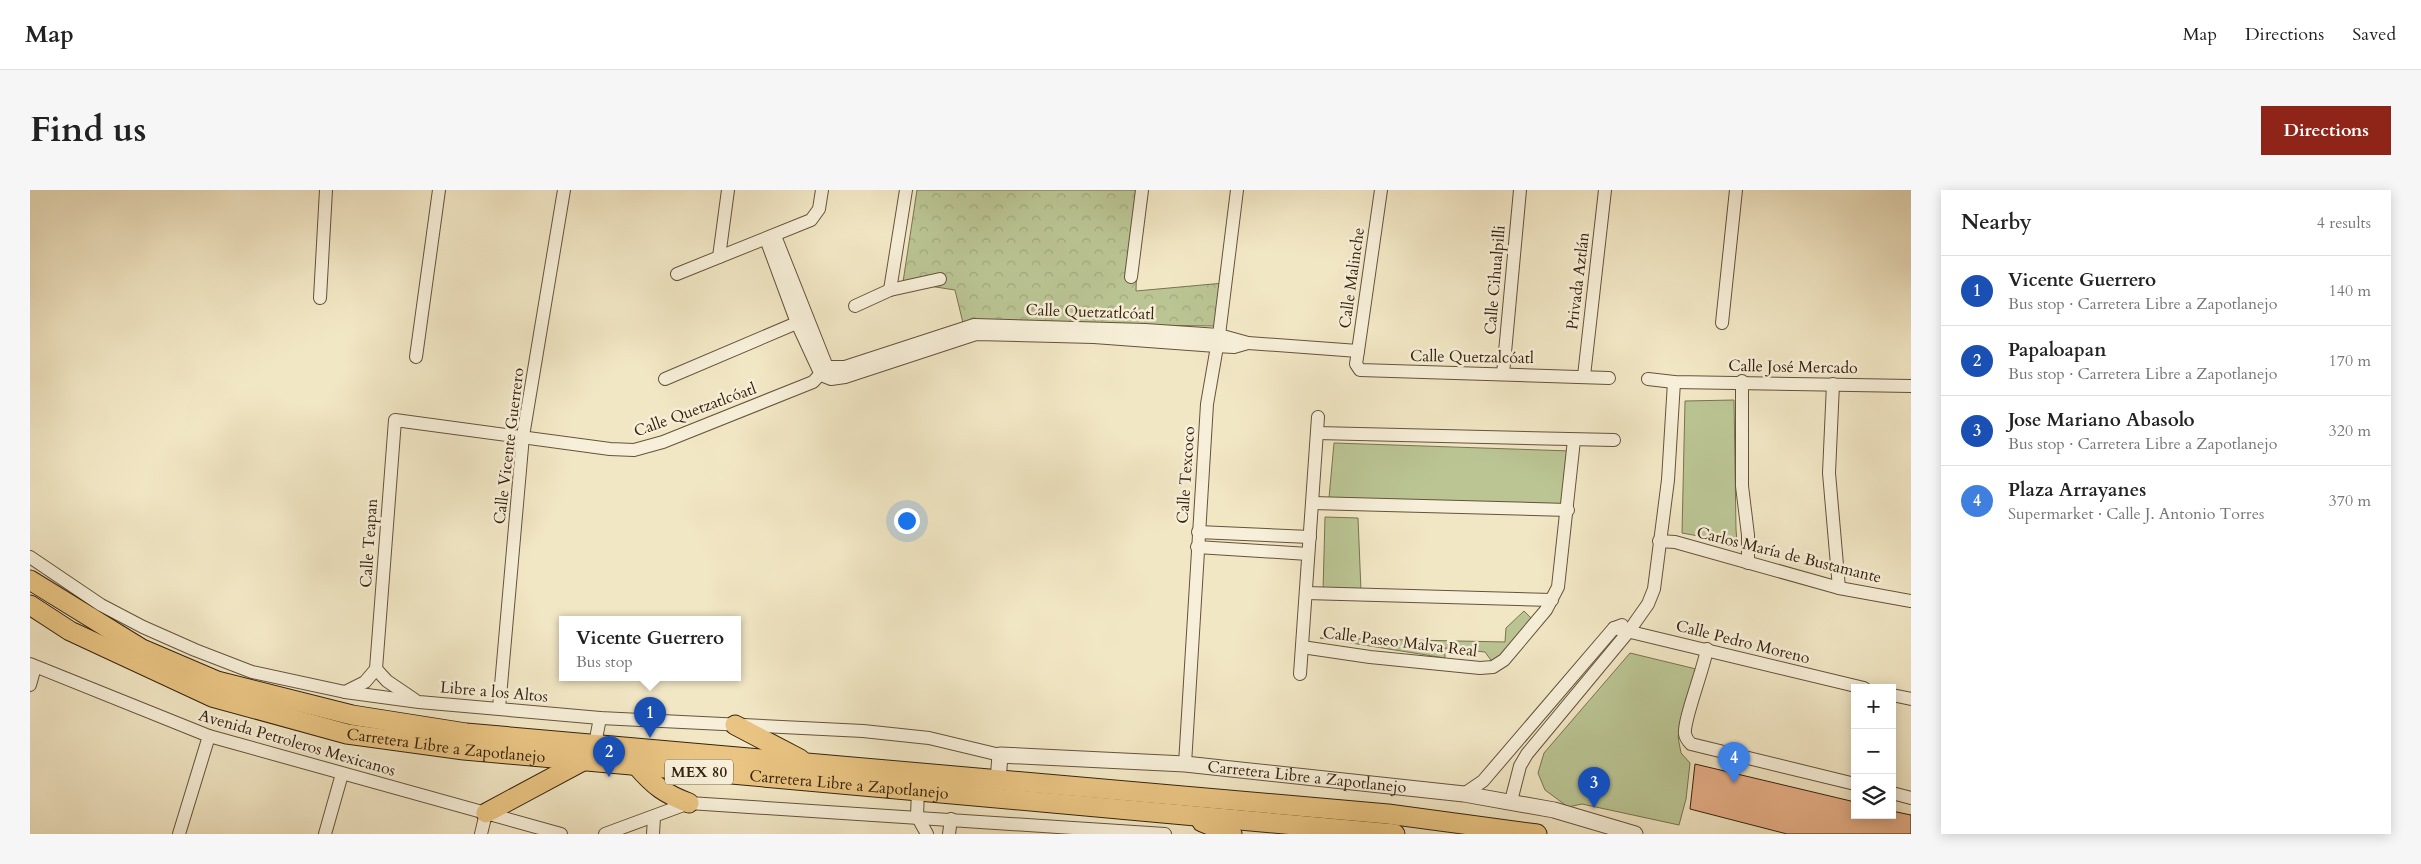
<!DOCTYPE html>
<html lang="en">
<head>
<meta charset="utf-8">
<style>
	body { margin:0; font-family:Cardo,serif; background:#f6f6f6; color:#222 }
	.controls { position:absolute; right:15px; bottom:15px; display:grid; overflow:hidden; border-radius:0px; box-shadow:0 2px 12px #0003 }
	.controls button { width:45px; height:45px; display:grid; place-items:center; padding:0; border:0; border-bottom:1px solid #e0e0e0; background:#fff; color:#222; font:25px sans-serif }
	.you { position:absolute; left:876px; top:330px; width:18px; height:18px; margin:-12px; border:4px solid #fff; border-radius:50%; background:#1a73e8; box-shadow:0 0 0 8px #1a73e833 }
	.badge { display:grid; place-items:center; width:32px; height:32px; border-radius:50%; background:#8f2418; color:#fff; font-size:16px; font-weight:700 }
	.pin { position:absolute; translate:-50% -41px; filter:drop-shadow(0 1px 2px #0008) }
	.pin::after { content:''; position:absolute; top:26px; width:18px; height:15px; background:inherit; clip-path:polygon(0 0,100% 0,50% 100%) }
	.popup { position:absolute; left:529px; top:426px; width:182px; height:65px; box-sizing:border-box; display:grid; place-content:center; border-radius:0px; background:#fff; filter:drop-shadow(0 1px 4px #0005); font-size:16px; white-space:nowrap; color:#767676 }
	.popup b { font-size:19px; color:#222 }
	.popup::after { content:''; position:absolute; left:50%; top:100%; margin-left:-10px; border:10px solid transparent; border-top-color:#fff }
	.list { margin:0; padding:0; list-style:none }
	h2 { display:flex; justify-content:space-between; align-items:center; height:65px; margin:0; padding:0 20px; font-size:21px }
	h2 small { font-size:16px; font-weight:400; color:#767676 }
	.list li { display:grid; grid-template-columns:32px 1fr auto; gap:15px; align-items:center; box-sizing:border-box; height:70px; padding:0 20px; border-top:1px solid #e0e0e0 }
	.list b { display:block; font-size:19px; white-space:nowrap }
	.list p { margin:0; font-size:16px; white-space:nowrap; color:#767676 }
	.list em { font-size:16px; font-style:normal; color:#767676 }
	.icon { flex:none; width:28px; height:28px; fill:none; stroke:currentColor; stroke-width:2; stroke-linecap:round; stroke-linejoin:round }
	.map { position:relative; flex:none; width:1881px; height:644px; overflow:hidden; border-radius:0px }
	header { display:flex; align-items:center; gap:30px; box-sizing:border-box; height:70px; padding:0 25px; background:#fff; border-bottom:1px solid #e0e0e0 }
	header strong { font-size:24px }
	nav { display:flex; gap:28px; margin-inline-start:auto; font-size:18px }
	.intro { display:flex; align-items:center; justify-content:space-between; box-sizing:border-box; height:120px; padding:0 30px }
	h1 { margin:0; font-size:35px }
	.button { padding:12px 22px; border-radius:0px; background:#8f2418; color:#fff; font-size:18px; font-weight:700 }
	main { display:flex; gap:30px; padding:0 30px }
	aside { flex:1; background:#fff; border-radius:0px; box-shadow:0 2px 12px #0003 }
	.map>svg:first-child { display:block }
	.green { fill:#bbc594; stroke:#787450 }
	.park { fill:url(#park-crowns); stroke:#787450 }
	.building { fill:#e7b089; stroke:#36220d }
	.lines { fill:none; stroke-linecap:round; stroke-linejoin:round }
	.minor-casing { stroke:#65533b; stroke-width:14 }
	.tertiary-casing { stroke:#65533b; stroke-width:17 }
	.primary-casing { stroke:#36220d; stroke-width:21 }
	.minor { stroke:#f7efd9; stroke-width:12 }
	.tertiary { stroke:#f7efd9; stroke-width:15 }
	.primary { stroke:#e9c482; stroke-width:19 }
	.labels { text-anchor:middle; dominant-baseline:central; stroke-width:5; stroke-linejoin:round; paint-order:stroke }
	.shield { fill:#f7efd9; stroke:#70604a; stroke-width:1 }
	.shield-label { font-size:15px; font-weight:bold; fill:#36220d }
	.street-label { font-size:16px; fill:#36220d; stroke:#f7efd9 }
</style>
</head>
<body>
<header>
<strong>Map</strong>
<nav><a>Map</a><a>Directions</a><a>Saved</a></nav>
</header>
<div class="intro"><h1>Find us</h1><a class="button">Directions</a></div>
<main>
<div class="map">
<svg width="1881" height="644" viewBox="0 0 1881 644">
	<defs>
		<pattern id="park-crowns" width="20" height="18" patternUnits="userSpaceOnUse" patternTransform="scale(1.25)"><rect width="20" height="18" fill="#bbc594"/><path d="M2 6a3 3 0 1 1 6 0M12 15a3 3 0 1 1 6 0" fill="none" stroke="#a1a97e"/></pattern>
	</defs>
	<rect width="100%" height="100%" fill="#f2e7c5"/>
	<filter id="stains"><feTurbulence type="fractalNoise" baseFrequency=".004" numOctaves="4"/><feColorMatrix values="0 0 0 0 .2 0 0 0 0 .09 0 0 0 0 .02 0 0 0 .5 -.17"/></filter>
	<radialGradient id="worn" r=".72"><stop offset=".6" stop-color="#630" stop-opacity="0"/><stop offset="1" stop-color="#630" stop-opacity=".3"/></radialGradient>
	<g class="green">
		<polygon points="1704,210 1706,339 1707,353 1652,343 1655,211"/>
		<polygon points="1304,253 1541,261 1535,317 1299,308"/>
		<polygon points="1295,327 1328,328 1331,401 1293,401"/>
		<polygon points="1494,421 1502,429 1463,473 1455,462 1415,458 1415,468 1290,448 1475,452 1476,438"/>
		<polygon points="1600,463 1666,479 1648,547 1651,563 1660,573 1656,609 1649,635 1552,614 1538,617 1515,600 1508,583 1514,563"/>
	</g>
	<polygon class="park" points="887,0 1109,0 1106,101 1194,93 1187,136 933,133 925,100 873,92"/>
	<polygon class="building" points="1665,574 1825,612 1825,625 1862,625 1862,621 1881,625 1881,644 1757,644 1660,619"/>
	<g class="lines">
		<defs>
			<g id="minor">
				<polyline points="1351,0 1328,161 1326,174 1330,180 1579,188"/>
				<polyline points="745,46 797,177"/>
				<polyline points="736,49 767,133 791,185 801,189 815,187 946,144 1064,147 1186,156 1204,157 1218,153"/>
				<polyline points="689,67 698,0"/>
				<polyline points="647,84 781,30 789,19 792,0"/>
				<polyline points="1101,87 1112,0"/>
				<polyline points="860,100 876,0"/>
				<polyline points="290,108 296,0"/>
				<polyline points="825,116 860,100 910,89"/>
				<polyline points="1692,133 1706,0"/>
				<polyline points="386,167 409,0"/>
				<polyline points="797,177 815,177 944,135 1115,140 1189,145 1218,153 1328,161"/>
				<polyline points="1473,184 1490,0"/>
				<polyline points="1554,186 1575,0"/>
				<polyline points="635,189 776,129"/>
				<polyline points="1618,189 1644,192 1881,196"/>
				<polyline points="1712,191 1712,296 1718,345 1718,373"/>
				<polyline points="1803,194 1799,283 1809,398"/>
				<polyline points="1287,243 1584,250"/>
				<polyline points="1282,313 1538,320"/>
				<polyline points="1168,342 1280,347"/>
				<polyline points="1629,351 1645,352 1809,398 1881,411"/>
				<polyline points="1167,357 1278,364"/>
				<polyline points="0,367 71,415 113,437 165,460 222,482 315,502 389,512 570,528 833,541 899,548 970,565"/>
				<polyline points="1276,403 1522,410"/>
				<polyline points="1584,438 1834,498"/>
				<polyline points="1272,457 1340,467 1450,478 1463,477 1474,470 1516,420 1528,397 1544,250"/>
				<path d="M1677,459c-3,19 -24,72 -22,85 1,5 3,7 6,10l164,40"/>
				<polyline points="0,474 179,546 531,644"/>
				<polyline points="346,479 357,491 385,510"/>
				<polyline points="1270,484 1288,227"/>
				<polyline points="0,495 5,477"/>
				<polyline points="315,502 335,492 346,479 365,230 580,259 604,260 633,252 783,192 797,177"/>
				<polyline points="1862,505 1881,509"/>
				<polyline points="469,518 493,246 534,0"/>
				<polyline points="565,554 570,528"/>
				<polyline points="1155,574 1177,214 1189,145 1207,0"/>
				<polyline points="888,600 887,626 897,644"/>
				<polyline points="1862,603 1881,608"/>
				<polyline points="1434,604 1453,591 1584,438 1592,435"/>
				<polyline points="1481,611 1490,576 1497,564 1599,441 1618,414 1624,399 1638,290 1644,192"/>
				<polyline points="149,644 179,546"/>
				<polyline points="295,644 312,584"/>
				<polyline points="451,644 456,623"/>
				<polyline points="575,644 659,613 1135,644"/>
				<polyline points="623,644 624,627"/>
				<polyline points="919,644 921,629"/>
			</g>
			<g id="tertiary">
				<path id="s1" d="M968,591l2,-26 185,9 279,30 90,16 81,24"/>
			</g>
			<g id="primary">
				<polyline points="0,390 112,459 187,491 322,525 436,543 1358,624 1507,644"/>
				<path id="s2" d="M0,415l40,26 142,66 135,37 117,16 931,84"/>
				<polyline points="705,535 770,569"/>
				<path d="M607,576c17,20 28,28 52,37"/>
				<polyline points="456,623 553,571"/>
				<polyline points="1172,632 1202,644"/>
			</g>
		</defs>
		<use href="#minor" class="minor-casing"/>
		<use href="#tertiary" class="tertiary-casing"/>
		<use href="#primary" class="primary-casing"/>
		<use href="#minor" class="minor"/>
		<use href="#tertiary" class="tertiary"/>
		<use href="#primary" class="primary"/>
	</g>
	<g class="labels">
		<rect class="shield" x="635" y="569.5" width="68" height="25" rx="4"/>
		<g class="shield-label">
			<text x="669" y="582">MEX 80</text>
		</g>
		<g class="street-label">
			<text transform="translate(1322 88) rotate(-82)">Calle Malinche</text>
			<text transform="translate(1465 90) rotate(-85)">Calle Cihualpilli</text>
			<text transform="translate(1548 91) rotate(-83)">Privada Aztlán</text>
			<text transform="translate(1060 122) rotate(2)">Calle Quetzatlcóatl</text>
			<text transform="translate(1442 167) rotate(1)">Calle Quetzalcóatl</text>
			<text transform="translate(1763 177) rotate(1)">Calle José Mercado</text>
			<text transform="translate(665 220) rotate(-20)">Calle Quetzatlcóatl</text>
			<text transform="translate(479 256) rotate(-83)">Calle Vicente Guerrero</text>
			<text transform="translate(1156 285) rotate(-86)">Calle Texcoco</text>
			<text transform="translate(339 353) rotate(-86)">Calle Teapan</text>
			<text transform="translate(1759 365) rotate(14)">Carlos María de Bustamante</text>
			<text transform="translate(1370 452) rotate(7)">Calle Paseo Malva Real</text>
			<text transform="translate(1713 452) rotate(14)">Calle Pedro Moreno</text>
			<text transform="translate(464 502) rotate(5)">Libre a los Altos</text>
			<text transform="translate(267 553) rotate(16)">Avenida Petroleros Mexicanos</text>
			<text stroke="none"><textPath href="#s2" startOffset="444">Carretera Libre a Zapotlanejo</textPath></text>
			<text stroke="none"><textPath href="#s1" startOffset="334">Carretera Libre a Zapotlanejo</textPath></text>
			<text stroke="none"><textPath href="#s2" startOffset="849">Carretera Libre a Zapotlanejo</textPath></text>
		</g>
	</g>
	<rect width="100%" height="100%" filter="url(#stains)"/>
	<rect width="100%" height="100%" fill="url(#worn)"/>
</svg>
<div class="controls">
<button>+</button>
<button>−</button>
<button><svg class="icon" aria-label="layers" viewBox="0 0 24 24"><path d="M12 4l9 5-9 5-9-5zM3 14l9 5 9-5"/></svg></button>
</div>
<div class="you"></div>
<div class="pin badge" style="left:620px;top:548px;background:#1a4fb4">1</div>
<div class="popup"><b>Vicente Guerrero</b>Bus stop</div>
<div class="pin badge" style="left:579px;top:587px;background:#1a4fb4">2</div>
<div class="pin badge" style="left:1564px;top:618px;background:#1a4fb4">3</div>
<div class="pin badge" style="left:1704px;top:593px;background:#3f7fe0">4</div>
</div>
<aside>
<h2>Nearby<small>4 results</small></h2>
<ul class="list">
<li><span class="badge" style="background:#1a4fb4">1</span><div><b>Vicente Guerrero</b><p>Bus stop · Carretera Libre a Zapotlanejo</p></div><em>140 m</em></li>
<li><span class="badge" style="background:#1a4fb4">2</span><div><b>Papaloapan</b><p>Bus stop · Carretera Libre a Zapotlanejo</p></div><em>170 m</em></li>
<li><span class="badge" style="background:#1a4fb4">3</span><div><b>Jose Mariano Abasolo</b><p>Bus stop · Carretera Libre a Zapotlanejo</p></div><em>320 m</em></li>
<li><span class="badge" style="background:#3f7fe0">4</span><div><b>Plaza Arrayanes</b><p>Supermarket · Calle J. Antonio Torres</p></div><em>370 m</em></li>
</ul>
</aside>
</main>
</body>
</html>
